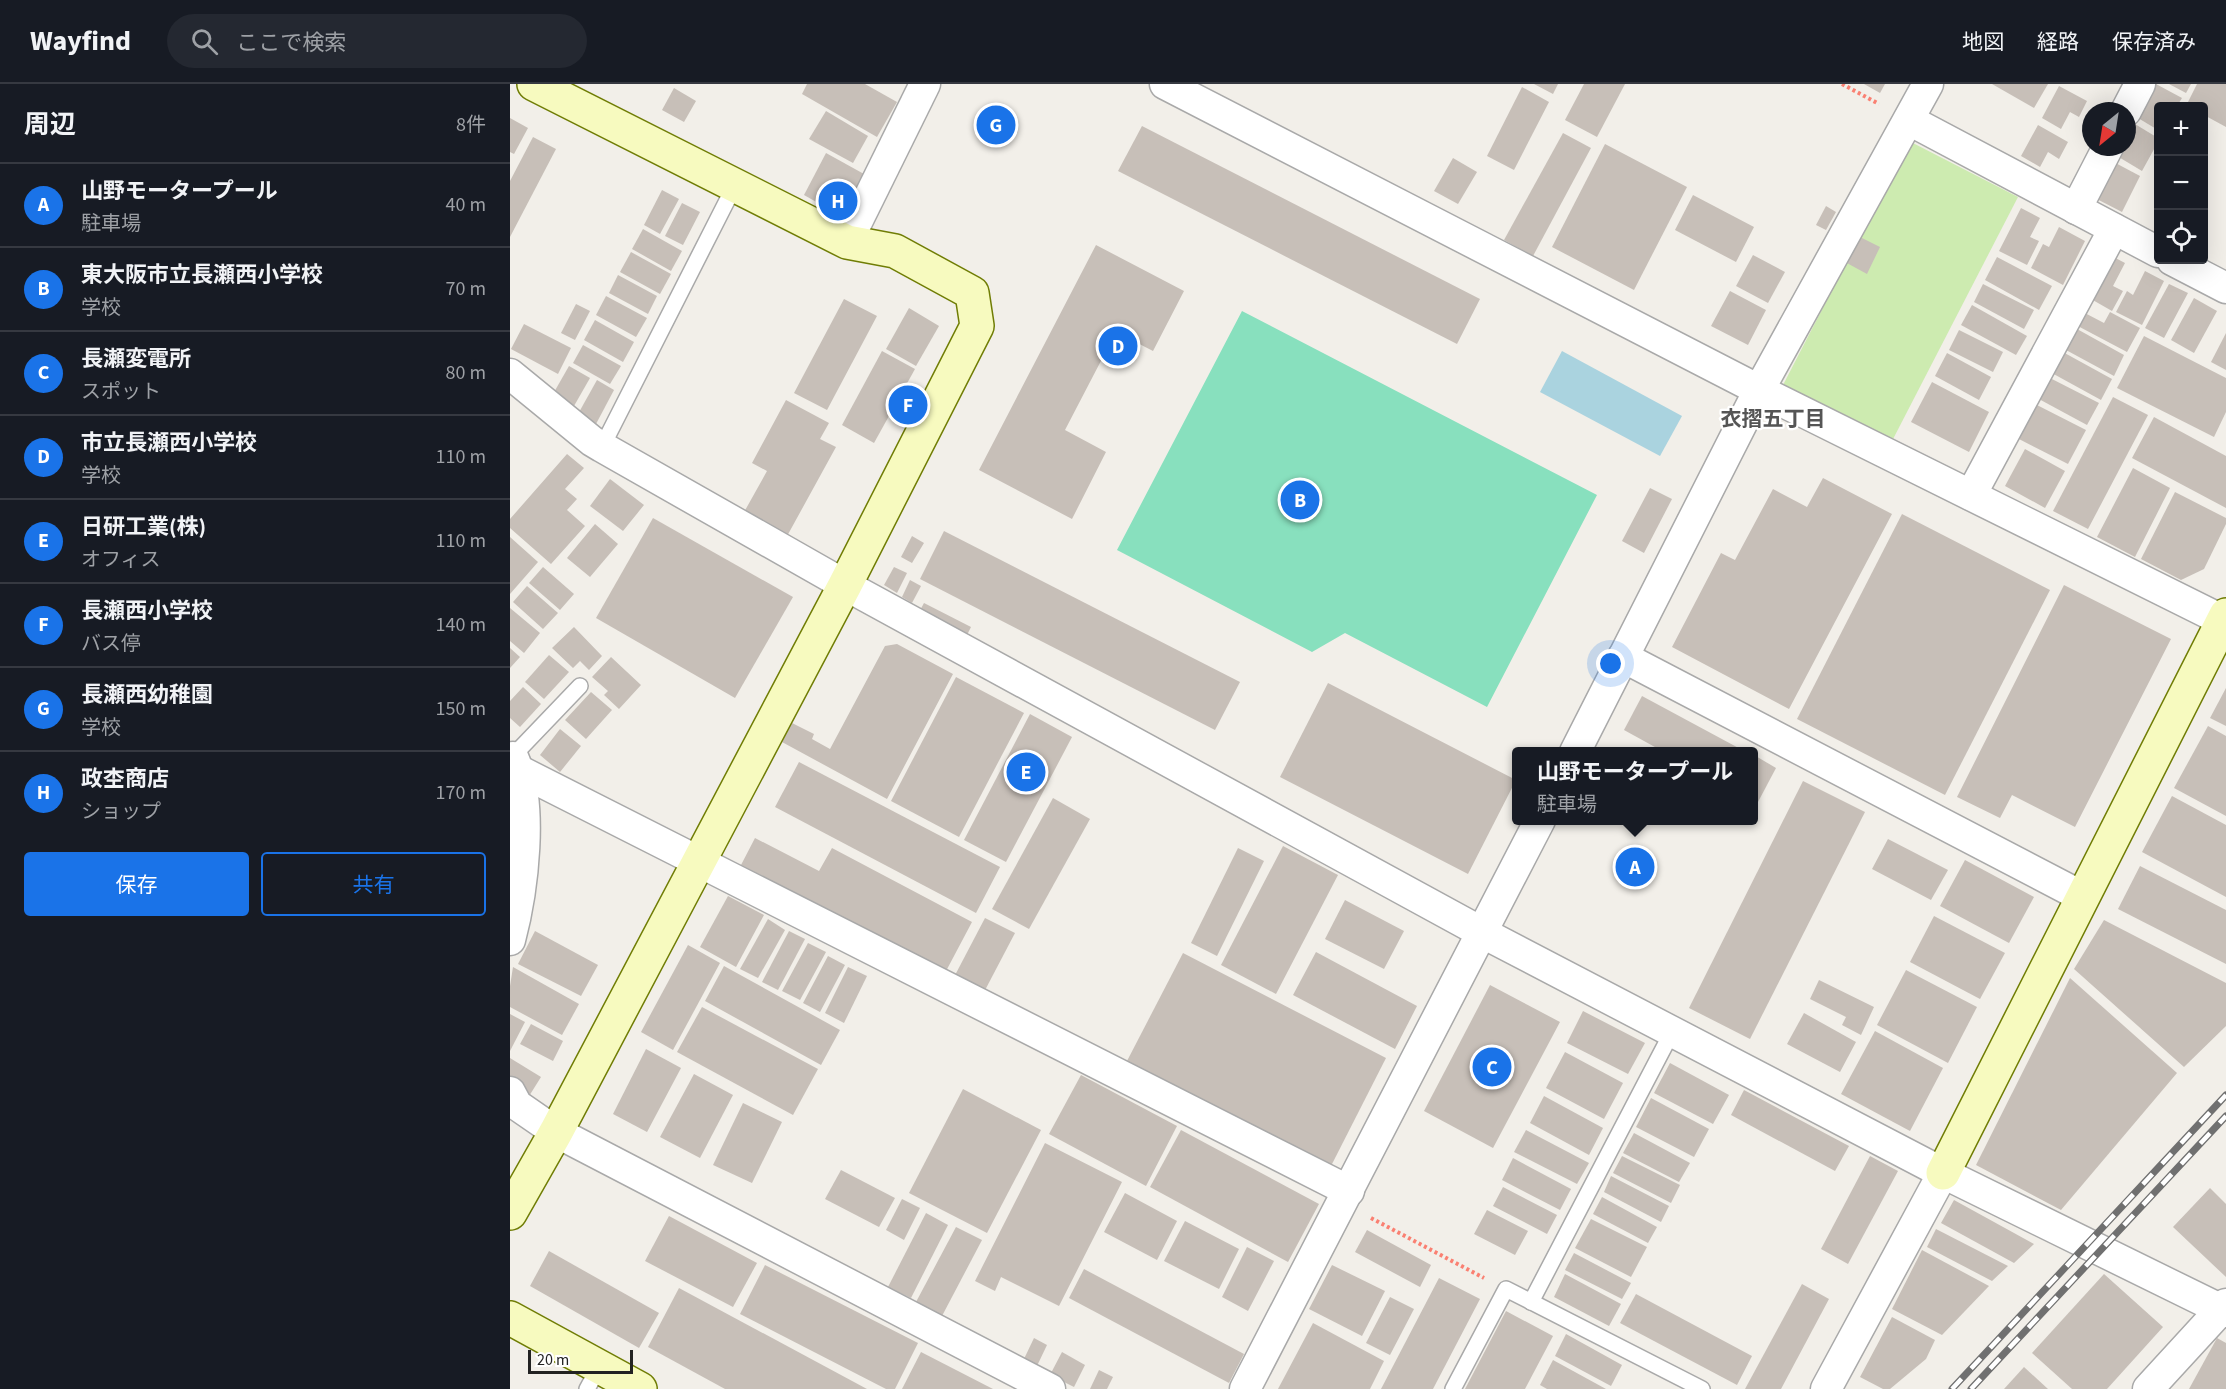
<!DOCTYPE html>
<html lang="ja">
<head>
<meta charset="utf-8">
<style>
	body { margin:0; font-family:"Source Sans 3","Noto Sans JP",sans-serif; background:#242831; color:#f1f3f6 }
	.controls { position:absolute; right:18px; top:18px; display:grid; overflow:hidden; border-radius:6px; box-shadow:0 6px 24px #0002 }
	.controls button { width:54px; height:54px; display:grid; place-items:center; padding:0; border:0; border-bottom:2px solid #363941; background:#171b24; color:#f1f3f6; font:30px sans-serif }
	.compass { position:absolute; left:1572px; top:18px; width:54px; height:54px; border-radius:50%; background:#171b24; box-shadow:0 6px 24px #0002; rotate:210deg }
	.scale { position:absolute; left:18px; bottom:15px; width:105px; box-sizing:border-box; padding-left:6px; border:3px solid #222; border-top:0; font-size:16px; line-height:21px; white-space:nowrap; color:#222; -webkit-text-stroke:4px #fff; paint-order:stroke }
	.you { position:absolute; left:1101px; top:580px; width:21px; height:21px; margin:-15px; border:4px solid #fff; border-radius:50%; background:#1a73e8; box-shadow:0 0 0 9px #1a73e833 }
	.badge { display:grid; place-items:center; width:39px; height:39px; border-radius:50%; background:#1a73e8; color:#fff; font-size:20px; font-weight:700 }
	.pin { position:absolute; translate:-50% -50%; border:3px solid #fff; box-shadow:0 2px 6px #0006 }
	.popup { position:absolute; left:1002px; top:663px; width:246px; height:78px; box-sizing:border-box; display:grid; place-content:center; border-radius:6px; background:#171b24; filter:drop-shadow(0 2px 4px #0005); font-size:20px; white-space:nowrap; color:#9ea1a6 }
	.popup b { font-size:22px; color:#f1f3f6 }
	.popup::after { content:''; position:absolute; left:50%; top:100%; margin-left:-12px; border:12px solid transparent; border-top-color:#171b24 }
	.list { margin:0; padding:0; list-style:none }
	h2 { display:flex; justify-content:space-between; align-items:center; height:78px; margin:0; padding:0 24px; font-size:26px }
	h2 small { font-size:20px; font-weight:400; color:#9ea1a6 }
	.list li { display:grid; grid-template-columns:39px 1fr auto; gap:18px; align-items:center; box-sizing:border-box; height:84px; padding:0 24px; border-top:2px solid #363941 }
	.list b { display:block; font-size:22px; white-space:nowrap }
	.list p { margin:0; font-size:20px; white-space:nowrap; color:#9ea1a6 }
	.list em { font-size:20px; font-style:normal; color:#9ea1a6 }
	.actions { display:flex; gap:12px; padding:18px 24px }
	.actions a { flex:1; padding:14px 0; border:2px solid #1a73e8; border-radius:6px; text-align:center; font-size:21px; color:#1a73e8 }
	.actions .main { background:#1a73e8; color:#fff }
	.icon { flex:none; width:33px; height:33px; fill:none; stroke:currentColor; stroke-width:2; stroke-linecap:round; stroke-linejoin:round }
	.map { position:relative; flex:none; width:1716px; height:1305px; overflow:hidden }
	header { display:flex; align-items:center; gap:36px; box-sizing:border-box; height:84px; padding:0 30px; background:#171b24; border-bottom:2px solid #363941 }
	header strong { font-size:28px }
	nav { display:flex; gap:33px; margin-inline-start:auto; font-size:21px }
	.search { width:420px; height:54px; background:#242831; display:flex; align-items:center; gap:15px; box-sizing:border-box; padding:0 21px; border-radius:33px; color:#9ea1a6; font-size:22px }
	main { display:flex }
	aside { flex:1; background:#171b24 }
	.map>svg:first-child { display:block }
	.grass { fill:#cdebb0 }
	.pitch { fill:#88e0be }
	.water { fill:#aad3df }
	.building { fill:#c7bfb8 }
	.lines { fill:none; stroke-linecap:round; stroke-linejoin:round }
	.lane-casing { stroke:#a9a9a9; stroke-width:18 }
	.street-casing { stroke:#a9a9a9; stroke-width:33 }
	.secondary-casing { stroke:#707d05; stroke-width:36 }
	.path { stroke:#fa8072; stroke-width:4; stroke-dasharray:3 3; stroke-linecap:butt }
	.lane { stroke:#fff; stroke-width:15 }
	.street { stroke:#fff; stroke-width:30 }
	.secondary { stroke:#f7fabf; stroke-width:33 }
	.rail-casing { stroke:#707070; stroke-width:7 }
	.rail { stroke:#fff; stroke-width:4.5; stroke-dasharray:14; stroke-linecap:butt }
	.labels { text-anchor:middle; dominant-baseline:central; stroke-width:4.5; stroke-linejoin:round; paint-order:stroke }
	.neighbourhood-label { font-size:21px; font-weight:bold; fill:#555; stroke:#fff }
</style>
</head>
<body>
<header>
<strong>Wayfind</strong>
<div class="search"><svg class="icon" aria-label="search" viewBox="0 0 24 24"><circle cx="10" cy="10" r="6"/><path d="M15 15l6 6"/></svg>ここで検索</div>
<nav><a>地図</a><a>経路</a><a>保存済み</a></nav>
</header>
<main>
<aside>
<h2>周辺<small>8件</small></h2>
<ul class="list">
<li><span class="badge">A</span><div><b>山野モータープール</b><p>駐車場</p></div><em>40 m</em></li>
<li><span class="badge">B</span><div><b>東大阪市立長瀬西小学校</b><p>学校</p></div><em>70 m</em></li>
<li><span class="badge">C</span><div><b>長瀬変電所</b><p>スポット</p></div><em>80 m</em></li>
<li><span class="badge">D</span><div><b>市立長瀬西小学校</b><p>学校</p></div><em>110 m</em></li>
<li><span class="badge">E</span><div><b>日研工業(株)</b><p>オフィス</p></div><em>110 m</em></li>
<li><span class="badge">F</span><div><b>長瀬西小学校</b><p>バス停</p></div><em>140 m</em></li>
<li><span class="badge">G</span><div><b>長瀬西幼稚園</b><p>学校</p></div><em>150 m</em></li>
<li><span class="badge">H</span><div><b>政杢商店</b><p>ショップ</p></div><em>170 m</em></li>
</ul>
<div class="actions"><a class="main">保存</a><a>共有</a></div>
</aside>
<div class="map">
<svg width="1716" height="1305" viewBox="0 0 1716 1305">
	<rect width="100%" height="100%" fill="#f2efe9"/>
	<polygon class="grass" points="1399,57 1508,113 1381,359 1272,303"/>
	<polygon class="pitch" points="732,227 1087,411 977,623 835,549 802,568 607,466"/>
	<polygon class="water" points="1052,267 1172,332 1150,372 1030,308"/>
	<g class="building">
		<polygon points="297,0 355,0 387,18 367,53 292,10"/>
		<polygon points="1024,0 1048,0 1043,10"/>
		<polygon points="1074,0 1115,0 1087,53 1055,36"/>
		<polygon points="1354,0 1375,0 1370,9"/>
		<polygon points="1482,0 1538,0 1524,24"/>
		<polygon points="1640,0 1646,0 1672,14 1667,22 1648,22 1648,46 1623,31"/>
		<polygon points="1659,0 1681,0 1676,9"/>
		<polygon points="1687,0 1716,0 1716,43 1694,31 1694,22 1676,22"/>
		<polygon points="1549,2 1577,17 1569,33 1560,28 1551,45 1532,34"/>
		<polygon points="1012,3 1039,18 1004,86 977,72"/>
		<polygon points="164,4 186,17 174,38 152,26"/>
		<polygon points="316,27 358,52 343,79 299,55"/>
		<polygon points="0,34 18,44 4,70 0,68"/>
		<polygon points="1620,37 1648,54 1648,58 1632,87 1602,69 1605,63 1617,63 1617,43"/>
		<polygon points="1528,41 1558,58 1549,75 1538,68 1530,83 1511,72"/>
		<polygon points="632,42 970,215 947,260 608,87"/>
		<polygon points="1053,49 1081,64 1023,172 994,156"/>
		<polygon points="23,53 46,65 0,153 0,97"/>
		<polygon points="1095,60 1177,103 1124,206 1042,163"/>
		<polygon points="316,69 354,90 331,132 294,111"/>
		<polygon points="943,74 967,88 948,120 924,107"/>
		<polygon points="1598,75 1630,92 1612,128 1579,111"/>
		<polygon points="152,106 169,115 150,150 134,141"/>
		<polygon points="1183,111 1244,143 1226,178 1165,146"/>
		<polygon points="172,119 190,128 173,161 155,152"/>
		<polygon points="1316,122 1326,128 1316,146 1306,141"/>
		<polygon points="1511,124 1530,134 1520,153 1529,157 1517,181 1489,167"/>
		<polygon points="1549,143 1575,157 1553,201 1521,184 1533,160 1539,163"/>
		<polygon points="133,145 172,167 161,187 122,165"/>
		<polygon points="1348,152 1370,163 1357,190 1335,178"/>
		<polygon points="586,161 674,207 643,267 606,248 555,346 596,368 562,435 469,386"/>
		<polygon points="121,168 161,190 150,210 110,188"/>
		<polygon points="1596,169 1615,179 1603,202 1613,207 1602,227 1574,211"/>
		<polygon points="1243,171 1275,188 1258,219 1226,202"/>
		<polygon points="1487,173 1542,202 1529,226 1475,196"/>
		<polygon points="1635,187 1654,197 1632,241 1606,228 1617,207 1623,211"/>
		<polygon points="108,191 147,212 138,230 99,209"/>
		<polygon points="1473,200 1524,226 1514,245 1464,218"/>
		<polygon points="1659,200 1678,209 1654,254 1635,244"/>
		<polygon points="1220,207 1256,226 1238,261 1201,242"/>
		<polygon points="96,212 137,234 126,253 86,231"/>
		<polygon points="1684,214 1707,227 1684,269 1661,256"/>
		<polygon points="334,215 367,232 317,326 284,309"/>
		<polygon points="66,220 80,227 65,256 51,249"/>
		<polygon points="1462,221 1517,252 1506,271 1451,241"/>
		<polygon points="399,224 429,242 406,282 376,265"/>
		<polygon points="1571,227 1594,239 1600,228 1630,244 1617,268 1564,240"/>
		<polygon points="85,236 124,258 113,278 74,256"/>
		<polygon points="14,240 61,264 48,290 1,265"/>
		<polygon points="1567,245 1614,271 1604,292 1556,266"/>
		<polygon points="1449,246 1493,268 1483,288 1439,266"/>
		<polygon points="1716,249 1716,286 1701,278"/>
		<polygon points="1634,252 1716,294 1716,328 1704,353 1607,304"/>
		<polygon points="73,261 111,282 100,300 63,279"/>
		<polygon points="372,267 405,285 364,359 332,341"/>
		<polygon points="1551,267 1602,295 1591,316 1540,288"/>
		<polygon points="1437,269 1481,293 1469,316 1425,292"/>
		<polygon points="59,282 80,294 64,322 43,310"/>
		<polygon points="1538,293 1589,319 1577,341 1527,314"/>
		<polygon points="87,296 104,306 86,340 68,330"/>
		<polygon points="1422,298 1479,328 1459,368 1401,338"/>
		<polygon points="1603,313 1638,331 1578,445 1543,427"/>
		<polygon points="276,316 319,339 310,355 326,363 276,454 233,430 257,387 242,379"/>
		<polygon points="1523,319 1576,346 1558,380 1505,353"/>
		<polygon points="1644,333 1716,372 1716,424 1622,374"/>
		<polygon points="1515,365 1555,387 1535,424 1495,402"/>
		<polygon points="57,370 74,384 55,405 67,415 57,426 75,442 41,480 0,444 0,435"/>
		<polygon points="1623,384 1660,404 1625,473 1587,453"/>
		<polygon points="1313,394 1382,430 1279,625 1162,563 1211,469 1225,476 1263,405 1297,423"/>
		<polygon points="100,395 134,421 113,447 80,422"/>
		<polygon points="1140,404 1162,415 1134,469 1112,457"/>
		<polygon points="1665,408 1716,434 1716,440 1694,485 1671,496 1631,475"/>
		<polygon points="1392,430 1540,506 1435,711 1287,635"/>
		<polygon points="143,434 283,513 225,614 86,534"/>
		<polygon points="85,440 108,460 80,493 57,474"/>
		<polygon points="434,447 730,598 705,646 410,495"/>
		<polygon points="402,452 414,459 402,479 391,473"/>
		<polygon points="0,453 28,478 0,510"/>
		<polygon points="33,483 64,510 50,526 19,499"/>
		<polygon points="384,483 397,489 387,509 374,501"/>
		<polygon points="400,496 411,502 402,519 392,513"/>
		<polygon points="1554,501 1661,555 1565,743 1502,711 1490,734 1447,713"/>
		<polygon points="17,502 48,529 33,545 3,518"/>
		<polygon points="414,519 461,543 455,555 408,530"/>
		<polygon points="0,524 30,549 14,569 0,557"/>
		<polygon points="64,543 92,572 79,586 70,577 63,584 42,564"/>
		<polygon points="387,560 443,590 377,715 272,658 282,639 304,650 302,655 320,665 375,562"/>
		<polygon points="0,564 10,573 0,584"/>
		<polygon points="39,571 59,588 34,615 15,598"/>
		<polygon points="101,573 131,601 109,625 94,611 98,607 82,593"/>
		<polygon points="446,593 514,629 449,753 381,717"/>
		<polygon points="818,599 1006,696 958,790 770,693"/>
		<polygon points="13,603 31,620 10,643 0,634 0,617"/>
		<polygon points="1716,604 1716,642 1700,634"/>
		<polygon points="81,608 102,626 76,655 55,636"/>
		<polygon points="1132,612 1236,668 1154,668 1114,646"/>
		<polygon points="520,630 562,653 496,778 454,756"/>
		<polygon points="1698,642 1716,652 1716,732 1664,704"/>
		<polygon points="50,645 71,662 50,688 30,671"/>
		<polygon points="1244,671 1266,684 1248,718 1244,715"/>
		<polygon points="289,678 490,783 466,829 265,723"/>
		<polygon points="1293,697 1355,728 1240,955 1179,924"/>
		<polygon points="1662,712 1716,741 1716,813 1632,768"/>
		<polygon points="543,714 580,735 519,845 482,825"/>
		<polygon points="245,754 309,787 322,764 462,838 435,889 231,781"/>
		<polygon points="1378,755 1438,786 1421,816 1362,785"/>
		<polygon points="773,762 828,791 766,910 711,881"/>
		<polygon points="728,764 754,777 707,872 681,859"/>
		<polygon points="1455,776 1524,813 1499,859 1430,822"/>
		<polygon points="1630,782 1716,826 1716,880 1608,825"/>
		<polygon points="218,812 254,831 226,883 190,863"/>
		<polygon points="835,816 894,847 874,885 815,855"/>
		<polygon points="1424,832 1495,869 1470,915 1400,878"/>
		<polygon points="475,834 505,849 473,910 443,895"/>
		<polygon points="258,835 275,846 248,894 230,885"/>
		<polygon points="1594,836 1716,899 1716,942 1674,983 1564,885"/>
		<polygon points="25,847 88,881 71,912 8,880"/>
		<polygon points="279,847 295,855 268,906 252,898"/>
		<polygon points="298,859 316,868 290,916 272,907"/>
		<polygon points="178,861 210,879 163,966 131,948"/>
		<polygon points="806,868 907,922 885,965 783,911"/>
		<polygon points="673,869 876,974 821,1082 617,977"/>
		<polygon points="318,872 335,881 310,928 293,919"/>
		<polygon points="214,882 330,946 311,981 195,917"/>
		<polygon points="3,883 69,920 52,951 0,923 0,902"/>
		<polygon points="338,883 357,892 334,939 315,929"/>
		<polygon points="1396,886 1467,923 1438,979 1367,941"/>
		<polygon points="1560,894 1667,989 1551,1126 1466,1081"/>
		<polygon points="1309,896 1364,923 1351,951 1332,941 1336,933 1300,915"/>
		<polygon points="980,901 1050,938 983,1064 914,1027"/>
		<polygon points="192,923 308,985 283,1031 167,968"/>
		<polygon points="1073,927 1135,959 1118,990 1057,959"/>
		<polygon points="1294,929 1346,958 1330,988 1277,960"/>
		<polygon points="0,930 15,938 0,967"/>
		<polygon points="21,940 53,957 43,977 10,960"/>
		<polygon points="1365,947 1433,984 1400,1047 1331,1010"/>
		<polygon points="136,965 171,984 137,1048 103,1030"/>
		<polygon points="1055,968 1113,999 1094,1035 1036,1004"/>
		<polygon points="0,974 31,993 16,1017 0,995"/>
		<polygon points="1160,979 1219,1011 1203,1040 1144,1009"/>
		<polygon points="184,990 223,1011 190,1074 150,1053"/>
		<polygon points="571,991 667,1042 636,1102 539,1050"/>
		<polygon points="453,1005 531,1046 477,1149 399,1109"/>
		<polygon points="1234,1006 1339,1062 1325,1087 1221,1031"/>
		<polygon points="1034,1012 1093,1044 1079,1071 1020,1039"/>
		<polygon points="1141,1014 1199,1045 1184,1073 1126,1043"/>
		<polygon points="233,1019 272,1038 242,1099 203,1081"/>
		<polygon points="671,1046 809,1120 778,1178 640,1103"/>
		<polygon points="1016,1046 1079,1079 1067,1100 1004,1068"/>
		<polygon points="1124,1049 1180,1079 1169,1098 1113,1069"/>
		<polygon points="535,1059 612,1098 549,1222 491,1193 485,1207 465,1197"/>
		<polygon points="1112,1072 1170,1101 1161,1119 1103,1089"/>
		<polygon points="1360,1072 1388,1087 1338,1180 1311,1165"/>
		<polygon points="1003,1074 1061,1105 1050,1126 992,1096"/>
		<polygon points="331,1086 385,1114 369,1143 315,1115"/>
		<polygon points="1101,1092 1159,1122 1151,1138 1094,1108"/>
		<polygon points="993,1103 1047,1131 1037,1150 983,1122"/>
		<polygon points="1700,1104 1716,1120 1716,1193 1663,1143"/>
		<polygon points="615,1109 667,1137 647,1176 594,1148"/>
		<polygon points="1092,1113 1147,1143 1138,1159 1083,1130"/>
		<polygon points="392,1115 410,1124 394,1156 376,1146"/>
		<polygon points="1444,1116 1524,1160 1504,1179 1431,1139"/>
		<polygon points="977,1126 1018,1147 1005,1171 964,1150"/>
		<polygon points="416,1129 438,1141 401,1214 378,1203"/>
		<polygon points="159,1132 247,1179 223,1223 135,1177"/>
		<polygon points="1081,1135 1137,1163 1121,1193 1065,1164"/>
		<polygon points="675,1137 729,1165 709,1205 654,1177"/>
		<polygon points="446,1143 472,1156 432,1232 406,1218"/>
		<polygon points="1426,1145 1498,1182 1482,1197 1417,1163"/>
		<polygon points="857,1146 921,1181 910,1203 845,1168"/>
		<polygon points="737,1163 764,1177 738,1227 712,1213"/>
		<polygon points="1412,1166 1479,1202 1432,1251 1382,1225"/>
		<polygon points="39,1167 149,1229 129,1264 20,1202"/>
		<polygon points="1064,1169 1121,1199 1112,1215 1055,1186"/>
		<polygon points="255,1181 408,1259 385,1305 376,1305 230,1230"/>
		<polygon points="822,1181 875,1207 852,1252 799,1225"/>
		<polygon points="574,1185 734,1270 719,1299 559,1214"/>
		<polygon points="1055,1190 1111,1220 1099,1242 1044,1213"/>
		<polygon points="1594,1190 1653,1243 1597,1305 1562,1305 1522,1269"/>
		<polygon points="929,1194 970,1215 923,1305 871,1305"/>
		<polygon points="1292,1200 1319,1215 1271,1305 1235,1305"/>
		<polygon points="169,1204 357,1305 215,1305 138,1263"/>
		<polygon points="1126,1210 1242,1272 1227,1301 1110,1239"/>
		<polygon points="880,1213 904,1225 880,1271 856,1259"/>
		<polygon points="996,1227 1043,1252 1015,1305 955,1305"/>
		<polygon points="1382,1233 1425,1256 1416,1275 1380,1305 1373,1305 1350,1293"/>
		<polygon points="803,1239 874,1277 860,1305 768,1305"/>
		<polygon points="1056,1250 1112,1281 1101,1302 1045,1272"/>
		<polygon points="524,1254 537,1261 526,1284 513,1277"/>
		<polygon points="1707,1254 1716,1259 1716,1305 1679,1305"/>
		<polygon points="411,1268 483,1305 392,1305"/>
		<polygon points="552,1268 575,1281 564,1303 540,1291"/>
		<polygon points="1043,1276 1096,1305 1037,1305 1030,1301"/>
		<polygon points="1514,1283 1538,1305 1494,1305"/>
		<polygon points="589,1286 603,1293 597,1305 580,1305"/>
	</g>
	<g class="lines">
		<defs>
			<g id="lane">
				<polyline points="92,363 225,101"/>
				<polyline points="2,673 70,602"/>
				<polyline points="1021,1218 1162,948"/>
				<polyline points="77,1305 89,1283"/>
				<polyline points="943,1305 996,1205 1192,1305"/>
			</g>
			<g id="street">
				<polyline points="655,0 1249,306 1716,538"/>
				<polyline points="1616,27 1630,0"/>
				<polyline points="1399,36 1648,168"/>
				<polyline points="1566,125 1598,63"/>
				<polyline points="337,158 415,0"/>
				<polyline points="1662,176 1716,204"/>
				<polyline points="0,290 82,357 92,363 335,501 973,849 1433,1089 1716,1228"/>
				<polyline points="1461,411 1604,145"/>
				<polyline points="1113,573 1573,813"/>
				<polyline points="1065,668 1249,306 1418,0"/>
				<polyline points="8,686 839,1107"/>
				<path d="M0,856c13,-49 24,-136 3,-183"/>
				<polyline points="0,1008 7,1021 46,1048 540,1305"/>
				<polyline points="735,1305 1030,736"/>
				<polyline points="1316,1305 1433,1089"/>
				<polyline points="1638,1305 1716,1220"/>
			</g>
			<g id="secondary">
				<polyline points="1433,1089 1716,531"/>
				<polyline points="0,1129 46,1048 335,501 467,242 462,209 385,167 337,158 24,0"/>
				<polyline points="0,1234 130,1305"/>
			</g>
		</defs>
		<use href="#lane" class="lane-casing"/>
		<use href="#street" class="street-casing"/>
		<use href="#secondary" class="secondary-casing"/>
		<g class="path">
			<polyline points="1332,0 1369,20"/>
			<polyline points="861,1134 974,1194"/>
		</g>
		<use href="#lane" class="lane"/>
		<use href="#street" class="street"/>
		<use href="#secondary" class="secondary"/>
		<defs>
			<g id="rail">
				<polyline points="1442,1305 1716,1011"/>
				<polyline points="1461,1305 1716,1032"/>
			</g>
		</defs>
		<use href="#rail" class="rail-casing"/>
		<use href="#rail" class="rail"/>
	</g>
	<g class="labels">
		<g class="neighbourhood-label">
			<text x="1263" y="335">衣摺五丁目</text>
		</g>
	</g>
</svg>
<div class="controls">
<button>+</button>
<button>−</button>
<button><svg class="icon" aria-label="locate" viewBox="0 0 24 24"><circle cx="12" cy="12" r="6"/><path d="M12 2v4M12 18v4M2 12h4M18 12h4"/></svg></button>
</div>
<svg class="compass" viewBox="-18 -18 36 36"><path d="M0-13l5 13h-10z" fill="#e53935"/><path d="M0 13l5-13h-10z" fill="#9ea1a6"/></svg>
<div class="scale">20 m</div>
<div class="you"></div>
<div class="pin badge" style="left:1125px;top:783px">A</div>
<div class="popup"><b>山野モータープール</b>駐車場</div>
<div class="pin badge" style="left:790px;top:416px">B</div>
<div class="pin badge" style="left:982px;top:983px">C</div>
<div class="pin badge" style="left:608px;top:262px">D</div>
<div class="pin badge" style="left:516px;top:688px">E</div>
<div class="pin badge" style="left:398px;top:321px">F</div>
<div class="pin badge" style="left:486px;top:41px">G</div>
<div class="pin badge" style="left:328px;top:117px">H</div>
</div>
</main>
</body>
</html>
